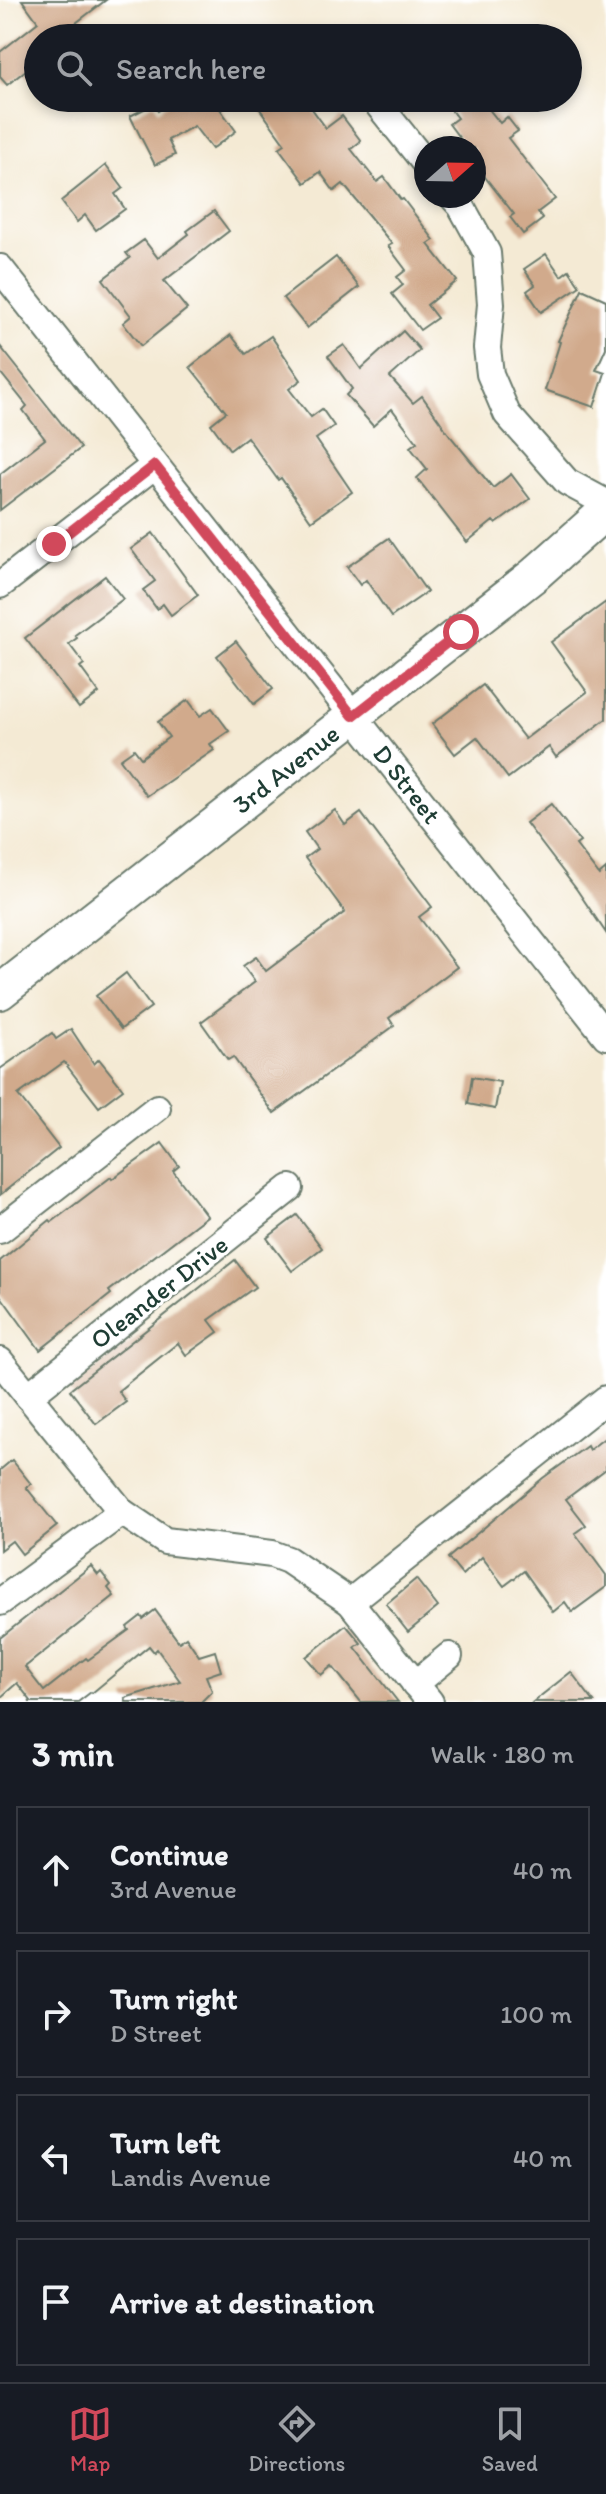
<!DOCTYPE html>
<html lang="en">
<head>
<meta charset="utf-8">
<style>
	body { margin:0; font-family:Itim,sans-serif; background:#242831; color:#f1f3f6 }
	.compass { position:absolute; left:414px; top:136px; width:72px; height:72px; border-radius:50%; background:#171b24; box-shadow:0 4px 12px #0003; rotate:70deg }
	.stop { position:absolute; width:24px; height:24px; margin:-18px; border:6px solid #d1495b; border-radius:50%; background:#fff }
	.stop.end { background:#d1495b; border-color:#fff; box-shadow:0 2px 8px #0008 }
	.list { margin:0; padding:0; list-style:none }
	h2 { display:flex; justify-content:space-between; align-items:center; height:104px; margin:0; padding:0 32px; font-size:34px }
	h2 small { font-size:26px; font-weight:400; color:#9ea1a6 }
	.list li { display:grid; grid-template-columns:52px 1fr auto; gap:24px; align-items:center; box-sizing:border-box; height:128px; margin:0 16px 16px; padding:0 16px; border:2px solid #363941; border-radius:0px }
	.list b { display:block; font-size:30px; white-space:nowrap }
	.list p { margin:0; font-size:26px; white-space:nowrap; color:#9ea1a6 }
	.list em { font-size:26px; font-style:normal; color:#9ea1a6 }
	.icon { flex:none; width:44px; height:44px; fill:none; stroke:currentColor; stroke-width:2; stroke-linecap:round; stroke-linejoin:round }
	.map { position:relative; flex:none; width:606px; height:1702px; overflow:hidden }
	.search { position:absolute; background:#171b24; box-shadow:0 4px 12px #0003; left:24px; right:24px; top:24px; height:88px; display:flex; align-items:center; gap:20px; box-sizing:border-box; padding:0 28px; border-radius:44px; color:#9ea1a6; font-size:30px }
	.sheet { height:680px; background:#171b24 }
	nav { display:flex; justify-content:space-around; align-items:center; box-sizing:border-box; height:112px; border-top:2px solid #363941; background:#171b24; font-size:22px; color:#9ea1a6 }
	nav a { display:grid; justify-items:center; gap:4px }
	nav .on { color:#d1495b }
	.map>svg:first-child { display:block }
	.building { fill:#d1aa8c }
	.lines { fill:none; stroke-linecap:round; stroke-linejoin:round }
	.minor-casing { stroke:#6a7a6c; stroke-width:30 }
	.major-casing { stroke:#6a7a6c; stroke-width:38 }
	.minor { stroke:#fff; stroke-width:26 }
	.major { stroke:#fff; stroke-width:34 }
	.route { stroke:#d1495b; stroke-width:10 }
	.labels { text-anchor:middle; dominant-baseline:central; stroke-width:6; stroke-linejoin:round; paint-order:stroke }
	.street-label { font-size:26px; fill:#1f3d34; stroke:#fff }
</style>
</head>
<body>
<div class="map">
<svg width="606" height="1702" viewBox="0 0 606 1702">
	<rect width="100%" height="100%" fill="#fff"/>
	<filter id="ink" filterUnits="userSpaceOnUse"><feTurbulence type="fractalNoise" baseFrequency=".0125" numOctaves="2"/><feDisplacementMap in="SourceGraphic" scale="16" xChannelSelector="R" yChannelSelector="G"/><feConvolveMatrix kernelMatrix="1 2 1 2 8 2 1 2 1" color-interpolation-filters="sRGB"/></filter>
	<filter id="wash" filterUnits="userSpaceOnUse"><feTurbulence type="fractalNoise" baseFrequency=".006" numOctaves="4" result="noise"/><feDisplacementMap in="SourceGraphic" scale="32" xChannelSelector="R" yChannelSelector="G"/><feGaussianBlur stdDeviation="1.8" result="paint"/><feColorMatrix in="noise" values="0 0 0 0 0 0 0 0 0 0 0 0 0 0 0 0 0 1.4 0 .05"/><feComposite in="paint" operator="in"/></filter>
	<g filter="url(#wash)">
		<rect width="100%" height="100%" fill="#f4ead4"/>
		<g id="blocks">
			<g class="building">
				<polygon points="22,0 106,0 72,26 80,38 38,38 38,87 25,71 7,85 0,77 0,52 38,22"/>
				<polygon points="176,98 212,98 236,131 212,149 194,126 168,140 175,155 155,165 130,116 154,104 158,111"/>
				<polygon points="252,98 304,98 326,128 342,116 361,141 351,149 377,182 384,177 401,200 403,199 434,240 428,244 457,281 427,305 437,318 420,330 392,294 403,285 397,277 406,270 388,246 392,244 343,184 334,191 320,172 305,183 279,148 285,144"/>
				<polygon points="442,98 480,98 500,123 507,117 518,131 508,138 555,199 538,212 543,219 523,234 510,217 514,214 474,163 474,148 467,148 449,124 457,118"/>
				<polygon points="106,165 123,188 115,194 125,209 96,230 85,215 77,222 61,201"/>
				<polygon points="214,211 229,231 164,281 187,309 141,346 123,323 131,316 103,279 130,258 126,253 144,240 158,258 189,234 187,231"/>
				<polygon points="546,254 561,276 569,270 580,286 541,312 527,291 535,285 524,269"/>
				<polygon points="336,257 359,287 307,328 283,298"/>
				<polygon points="582,289 606,300 606,348 596,370 605,373 594,407 545,390 560,342 558,341"/>
				<polygon points="403,331 420,350 390,377 413,403 422,396 451,437 493,488 511,474 530,499 496,524 493,521 467,542 417,478 427,469 410,447 417,442 392,409 373,426 346,395 352,389 328,356 344,345 361,369"/>
				<polygon points="231,335 246,354 271,336 301,380 289,389 311,417 322,409 334,426 316,439 352,492 311,521 281,478 278,480 247,437 230,450 211,424 226,412 190,367"/>
				<polygon points="0,346 81,448 0,510 0,474 45,439 23,410 27,406 0,372"/>
				<polygon points="153,533 198,595 171,615 163,604 157,609 143,590 155,581 131,549"/>
				<polygon points="389,538 427,592 391,617 366,580 360,585 347,567"/>
				<polygon points="105,576 123,599 75,635 77,638 69,644 84,664 80,667 99,693 79,708 25,638"/>
				<polygon points="606,602 606,719 556,757 549,747 508,778 477,737 455,754 432,724 483,685 525,739 587,692 551,642"/>
				<polygon points="236,641 273,689 254,704 217,656"/>
				<polygon points="188,700 200,716 212,708 229,731 210,744 214,750 147,796 120,759 134,749 141,758 169,737 158,722"/>
				<polygon points="551,804 580,842 576,845 599,875 606,869 606,933 577,890 526,823"/>
				<polygon points="335,810 345,825 361,813 432,907 419,917 457,967 389,1018 394,1026 274,1113 233,1057 228,1060 201,1022 255,982 243,966 256,957 266,971 345,912 305,858 317,849 305,832"/>
				<polygon points="126,973 151,1007 121,1029 96,996"/>
				<polygon points="71,1029 94,1064 99,1059 123,1089 99,1107 64,1062 18,1095 59,1148 0,1195 0,1069 52,1033 56,1039"/>
				<polygon points="472,1077 500,1082 495,1109 468,1104"/>
				<polygon points="162,1143 179,1166 173,1171 207,1216 109,1291 111,1294 40,1350 0,1295 0,1261 50,1220 52,1222 111,1177 112,1179"/>
				<polygon points="297,1215 322,1248 292,1271 267,1238"/>
				<polygon points="235,1260 255,1287 209,1320 218,1332 186,1355 178,1343 118,1391 126,1402 96,1424 70,1390"/>
				<polygon points="606,1437 606,1469 566,1499 586,1525 575,1533 606,1575 606,1587 572,1612 565,1602 553,1612 524,1571 504,1586 482,1557 462,1575 448,1558 543,1478 587,1446 589,1450"/>
				<polygon points="12,1460 31,1484 26,1487 57,1526 22,1554 12,1541 0,1550 0,1470"/>
				<polygon points="91,1566 98,1575 101,1572 111,1585 108,1588 114,1596 25,1667 44,1691 86,1658 88,1660 129,1630 127,1627 141,1616 143,1619 155,1610 179,1642 186,1637 199,1656 215,1651 221,1671 206,1676 212,1691 201,1702 126,1702 125,1698 180,1681 157,1649 154,1652 149,1646 92,1693 91,1692 78,1702 29,1702 31,1701 17,1683 0,1698 0,1638"/>
				<polygon points="416,1579 438,1607 408,1632 386,1604"/>
				<polygon points="346,1625 361,1643 355,1647 398,1702 361,1702 332,1666 321,1675 306,1657"/>
				<polygon points="571,1672 594,1702 533,1702"/>
			</g>
		</g>
	</g>
	<g filter="url(#ink)">
		<use href="#blocks" fill-opacity="0" stroke="#6a7a6c" stroke-width="2"/>
		<g class="lines">
			<defs>
				<g id="minor">
					<polyline points="373,98 426,164"/>
					<polyline points="452,196 461,206 487,253 491,304 487,348 490,374 507,414 567,482 606,503"/>
					<polyline points="0,268 606,1036"/>
					<polyline points="0,585 155,465"/>
					<polyline points="0,1230 157,1108"/>
					<polyline points="0,1361 122,1512 165,1541 272,1554 288,1560 350,1602 430,1702"/>
					<polyline points="28,1396 290,1188"/>
					<polyline points="0,1602 122,1512"/>
					<polyline points="350,1602 606,1399"/>
					<polyline points="415,1684 449,1656"/>
				</g>
				<polyline id="major" points="0,992 534,575 606,511"/>
			</defs>
			<use href="#minor" class="minor-casing"/>
			<use href="#major" class="major-casing"/>
			<use href="#minor" class="minor"/>
			<use href="#major" class="major"/>
		</g>
	</g>
	<g class="lines" filter="url(#ink)">
		<polyline class="route" points="54,544 155,465 353,716 461,632"/>
	</g>
	<g class="labels">
		<g class="street-label">
			<text transform="translate(286 769) rotate(-38)">3rd Avenue</text>
			<text transform="translate(407 784) rotate(52)">D Street</text>
			<text transform="translate(159 1292) rotate(-38)">Oleander Drive</text>
		</g>
	</g>
</svg>
<svg class="compass" viewBox="-18 -18 36 36"><path d="M0-13l5 13h-10z" fill="#e53935"/><path d="M0 13l5-13h-10z" fill="#9ea1a6"/></svg>
<div class="stop" style="left:461px;top:632px"></div>
<div class="stop end" style="left:54px;top:544px"></div>
<div class="search"><svg class="icon" aria-label="search" viewBox="0 0 24 24"><circle cx="10" cy="10" r="6"/><path d="M15 15l6 6"/></svg>Search here</div>
</div>
<section class="sheet">
<h2>3 min<small>Walk · 180 m</small></h2>
<ul class="list">
<li><svg class="icon" aria-label="ahead" viewBox="0 0 24 24"><path d="M12 20V5M6 11l6-6 6 6"/></svg><div><b>Continue</b><p>3rd Avenue</p></div><em>40 m</em></li>
<li><svg class="icon" aria-label="right" viewBox="0 0 24 24"><path d="M7 20v-9h11M14 6l5 5-5 5"/></svg><div><b>Turn right</b><p>D Street</p></div><em>100 m</em></li>
<li><svg class="icon" aria-label="left" viewBox="0 0 24 24"><path d="M17 20v-9H6M10 6l-5 5 5 5"/></svg><div><b>Turn left</b><p>Landis Avenue</p></div><em>40 m</em></li>
<li><svg class="icon" aria-label="arrive" viewBox="0 0 24 24"><path d="M6 21V4h12l-3 4 3 4H6"/></svg><div><b>Arrive at destination</b></div></li>
</ul>
</section>
<nav>
<a class="on"><svg class="icon" aria-label="map" viewBox="0 0 24 24"><path d="M3 6l6-2 6 2 6-2v14l-6 2-6-2-6 2zM9 4v14M15 6v14"/></svg>Map</a>
<a><svg class="icon" aria-label="directions" viewBox="0 0 24 24"><path d="M12 3l9 9-9 9-9-9zM9 14v-3h6M13 9l2 2-2 2"/></svg>Directions</a>
<a><svg class="icon" aria-label="saved" viewBox="0 0 24 24"><path d="M7 4h10v16l-5-4-5 4z"/></svg>Saved</a>
</nav>
</body>
</html>
